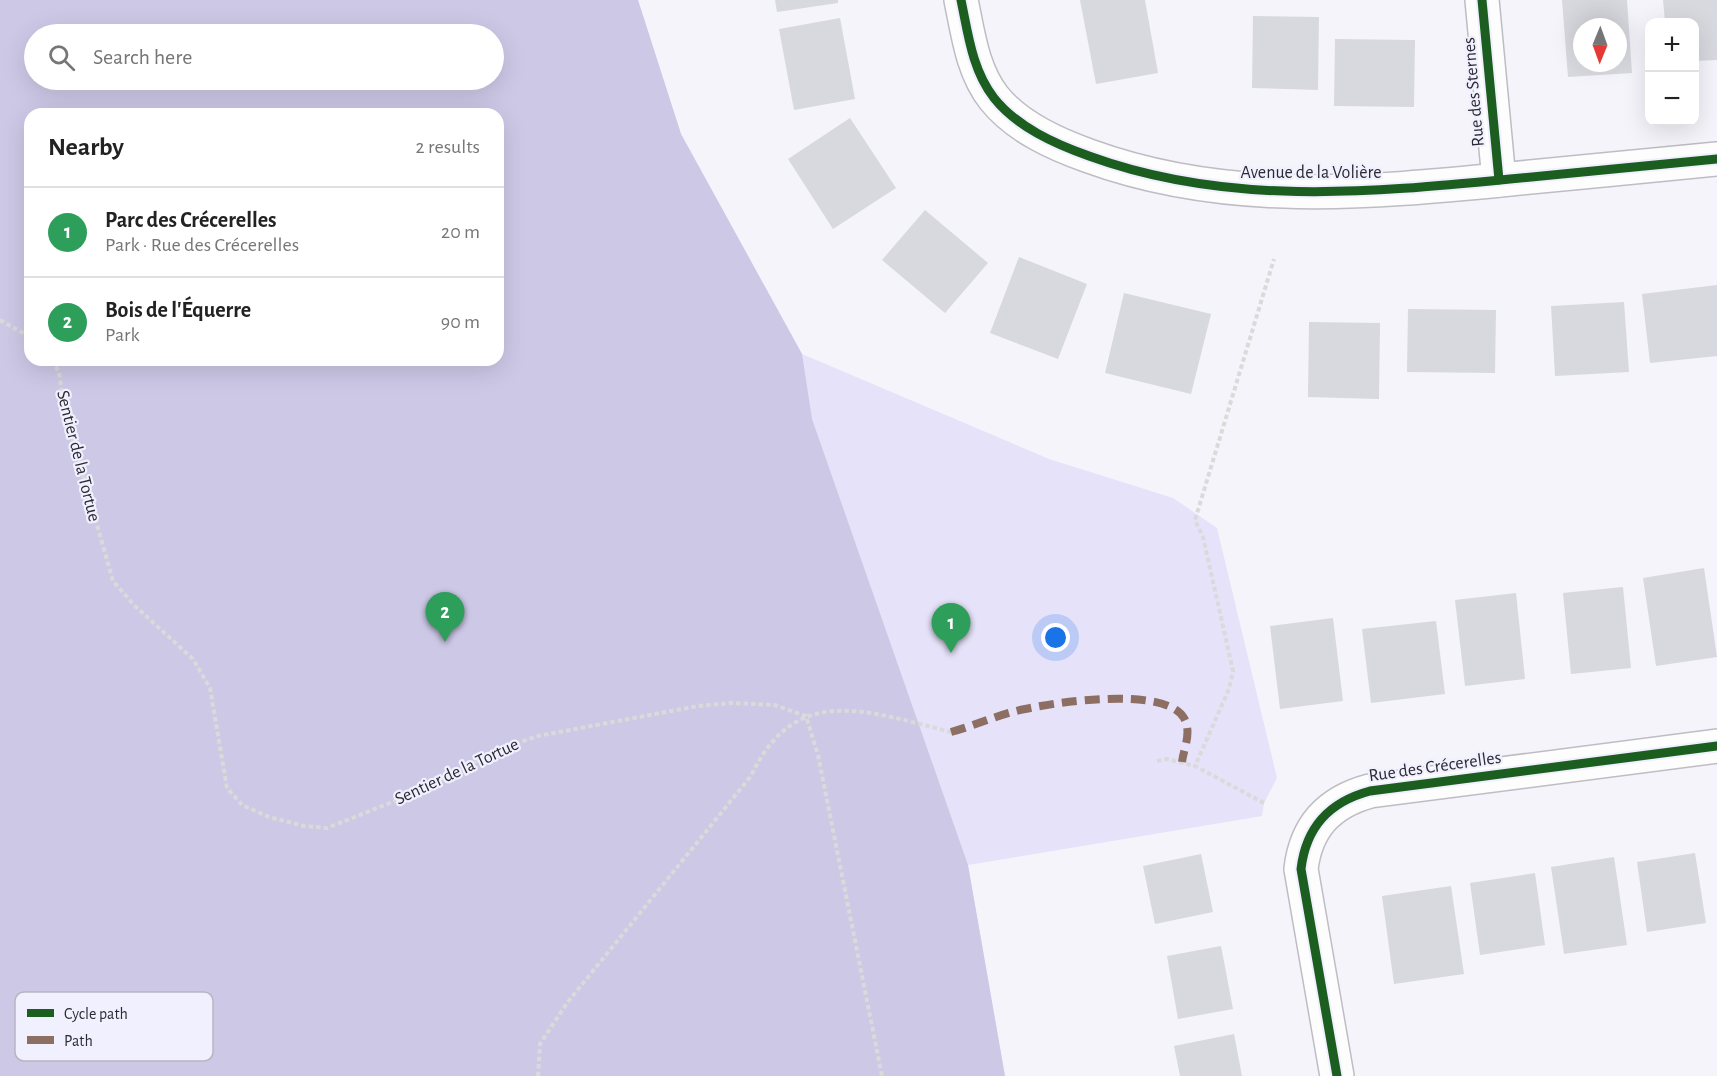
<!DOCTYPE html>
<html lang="en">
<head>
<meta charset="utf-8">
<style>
	body { margin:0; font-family:"Alegreya Sans",sans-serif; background:#f6f6f6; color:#222 }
	.controls { position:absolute; right:18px; top:18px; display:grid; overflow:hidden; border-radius:12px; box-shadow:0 6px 24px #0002 }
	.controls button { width:54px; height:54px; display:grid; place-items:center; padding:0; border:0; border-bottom:2px solid #e0e0e0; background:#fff; color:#222; font:30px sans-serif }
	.compass { position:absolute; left:1573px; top:18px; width:54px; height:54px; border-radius:50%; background:#fff; box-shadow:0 6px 24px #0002; rotate:181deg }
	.you { position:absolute; left:1056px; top:638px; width:21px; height:21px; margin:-15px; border:4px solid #fff; border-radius:50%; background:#1a73e8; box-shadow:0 0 0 9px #1a73e833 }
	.badge { display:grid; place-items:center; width:39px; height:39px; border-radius:50%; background:#0b8043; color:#fff; font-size:20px; font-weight:700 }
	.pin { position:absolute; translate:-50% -50px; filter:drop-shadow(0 2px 3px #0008) }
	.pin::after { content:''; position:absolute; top:32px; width:21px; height:18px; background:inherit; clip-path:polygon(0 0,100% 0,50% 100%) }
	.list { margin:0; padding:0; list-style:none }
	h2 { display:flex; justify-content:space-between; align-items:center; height:78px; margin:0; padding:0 24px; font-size:26px }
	h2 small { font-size:20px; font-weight:400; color:#767676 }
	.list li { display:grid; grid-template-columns:39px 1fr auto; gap:18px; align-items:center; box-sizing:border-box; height:90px; padding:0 24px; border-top:2px solid #e0e0e0 }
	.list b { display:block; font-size:22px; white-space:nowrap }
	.list p { margin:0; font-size:20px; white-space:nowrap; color:#767676 }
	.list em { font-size:20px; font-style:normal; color:#767676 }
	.icon { flex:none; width:33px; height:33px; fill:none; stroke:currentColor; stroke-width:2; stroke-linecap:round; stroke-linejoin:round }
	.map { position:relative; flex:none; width:1717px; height:1076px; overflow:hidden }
	.search { position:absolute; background:#fff; box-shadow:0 6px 24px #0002; left:24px; top:24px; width:480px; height:66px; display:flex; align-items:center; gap:15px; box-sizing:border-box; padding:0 21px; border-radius:33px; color:#767676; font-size:22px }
	.panel { position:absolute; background:#fff; box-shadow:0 6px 24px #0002; left:24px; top:108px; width:480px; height:258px; border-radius:18px }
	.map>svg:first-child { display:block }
	.green { fill:#e5e2f9; fill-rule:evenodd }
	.forest { fill:#ccc8e6; fill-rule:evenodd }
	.building { fill:#d8d8df; fill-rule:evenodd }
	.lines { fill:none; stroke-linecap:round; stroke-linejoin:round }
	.street-casing { stroke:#bebdc4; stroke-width:36 }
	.secondary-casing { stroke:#bebdc4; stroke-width:36 }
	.path { stroke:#dadadb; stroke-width:4; stroke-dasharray:4.5 3; stroke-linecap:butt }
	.street { stroke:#fdfdfe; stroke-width:33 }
	.secondary { stroke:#fdfdfe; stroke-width:33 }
	.quiet { stroke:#8d6e63; stroke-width:8; stroke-dasharray:15 8; stroke-linecap:butt }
	.cycleway-casing { stroke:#f1f0fe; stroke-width:13 }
	.cycleway { stroke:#1b5e20; stroke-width:9 }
	.labels { text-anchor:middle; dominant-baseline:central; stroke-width:4.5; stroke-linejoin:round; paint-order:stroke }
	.street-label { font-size:18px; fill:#2b2a32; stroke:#f1f0fe }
	.key { fill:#f1f0fe; stroke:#b6b5c1; stroke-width:1.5 }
	.key-label { font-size:16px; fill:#2b2a32 }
</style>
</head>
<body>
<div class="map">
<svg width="1717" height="1076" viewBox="0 0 1717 1076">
	<rect width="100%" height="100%" fill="#f4f4fa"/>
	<path class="green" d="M0,0h638l43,134 121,220 247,105 124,39 44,30 60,250 -13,25 -2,13 -294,49 37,211h-1005zM34,34h460v46h-460zM30,114h468v246h-468z"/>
	<path class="forest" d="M0,0h638l43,134 121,220 10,65 156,446 37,211h-1005zM34,34h460v46h-460zM30,114h468v246h-468z"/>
	<g class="building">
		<polygon points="775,0 838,0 838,3 777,12"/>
		<polygon points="1080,0 1145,0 1158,73 1096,84"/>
		<path d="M1562,0h65l5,73 -64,4zM1582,27h36v36h-36z"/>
		<polygon points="1663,0 1717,0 1717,60 1694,61 1694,22 1665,22"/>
		<polygon points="1253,16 1319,17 1318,90 1252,88"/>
		<polygon points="840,18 855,99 794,110 779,29"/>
		<polygon points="1335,39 1415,40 1414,107 1334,106"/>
		<polygon points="850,118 896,188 833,229 788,159"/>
		<polygon points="925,210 988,263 945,313 882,260"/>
		<polygon points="1019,257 1087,284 1058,359 990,333"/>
		<polygon points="1717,285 1717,356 1650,363 1642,294"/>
		<polygon points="1124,293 1211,314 1191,394 1105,373"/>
		<polygon points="1624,302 1629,372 1555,376 1551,306"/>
		<polygon points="1408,309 1496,310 1495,373 1407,372"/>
		<polygon points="1309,322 1380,323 1379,399 1308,397"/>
		<polygon points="1704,568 1717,657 1656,666 1643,578"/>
		<polygon points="1623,587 1631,668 1571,674 1563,593"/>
		<polygon points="1516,593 1525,679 1465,686 1455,600"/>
		<polygon points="1333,618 1343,701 1280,709 1270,626"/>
		<polygon points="1436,621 1445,694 1371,703 1362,629"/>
		<polygon points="1695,853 1706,923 1647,932 1637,862"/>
		<polygon points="1201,854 1213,912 1155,924 1143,866"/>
		<polygon points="1614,857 1627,945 1564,954 1551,867"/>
		<polygon points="1535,873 1545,945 1480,955 1470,883"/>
		<polygon points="1451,886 1464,974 1394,984 1382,896"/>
		<polygon points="1221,946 1233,1009 1178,1019 1167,956"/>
		<polygon points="1234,1034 1242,1076 1180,1076 1174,1046"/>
	</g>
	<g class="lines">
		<defs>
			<g id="street">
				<polyline points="1482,0 1499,180"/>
				<path d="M1337,1076l-36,-207c5,-42 28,-67 69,-78l347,-45"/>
			</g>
			<path id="secondary" d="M961,0c7,33 11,70 33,98 23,29 61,46 95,58 137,50 279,37 421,23 69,-7 138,-13 207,-20"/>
		</defs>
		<use href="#street" class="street-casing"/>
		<use href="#secondary" class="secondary-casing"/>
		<g class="path">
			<polyline points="0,320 30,337"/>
			<polyline points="52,360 59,372 64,409 113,581 134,605 193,659 210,688 227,788 242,805 269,817 304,826 327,828 410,795 500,749 538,736 698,706 731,703 775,705 806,716 818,755 882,1076"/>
			<polyline points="1157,761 1167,759 1195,766"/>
			<polyline points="1264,803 1195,766 1229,689 1233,671 1203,537 1195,520 1274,259"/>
			<path d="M538,1076l2,-32 27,-41 184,-227c44,-95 119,-64 200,-44"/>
		</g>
		<use href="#street" class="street"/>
		<use href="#secondary" class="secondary"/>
		<path class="quiet" d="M951,732c25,-7 49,-18 74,-23 32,-7 140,-23 159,9 8,15 0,29 -2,44"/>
		<defs>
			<g id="cycleway">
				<path d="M961,0c7,33 11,70 33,98 23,29 61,46 95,58 137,50 279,37 421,23 69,-7 138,-13 207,-20"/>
				<polyline points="1482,0 1499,180"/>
				<path d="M1337,1076l-36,-207c5,-42 28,-67 69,-78l347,-45"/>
			</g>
		</defs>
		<use href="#cycleway" class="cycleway-casing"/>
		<use href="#cycleway" class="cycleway"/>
	</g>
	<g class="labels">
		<g class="street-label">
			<text transform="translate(1474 92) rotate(-95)">Rue des Sternes</text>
			<text x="1311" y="173">Avenue de la Volière</text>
			<text transform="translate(78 456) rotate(76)">Sentier de la Tortue</text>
			<text transform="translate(1435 767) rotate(-8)">Rue des Crécerelles</text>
			<text transform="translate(457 772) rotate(-25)">Sentier de la Tortue</text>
		</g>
	</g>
	<rect x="15" y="992" width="198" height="69" rx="9" class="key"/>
	<rect x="27" y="1009" width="27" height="8" fill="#1b5e20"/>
	<rect x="27" y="1036" width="27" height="8" fill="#8d6e63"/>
	<g class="key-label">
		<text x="64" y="1019">Cycle path</text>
		<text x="64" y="1046">Path</text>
	</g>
</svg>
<div class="controls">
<button>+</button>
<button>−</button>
</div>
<svg class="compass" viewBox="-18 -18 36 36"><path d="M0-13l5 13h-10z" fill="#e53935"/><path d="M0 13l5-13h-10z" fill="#767676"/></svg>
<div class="you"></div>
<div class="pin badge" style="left:951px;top:653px;background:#2e9e5b">1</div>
<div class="pin badge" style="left:445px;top:642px;background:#2e9e5b">2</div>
<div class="search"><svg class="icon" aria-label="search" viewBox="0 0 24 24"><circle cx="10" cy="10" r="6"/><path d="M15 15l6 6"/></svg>Search here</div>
<section class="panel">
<h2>Nearby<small>2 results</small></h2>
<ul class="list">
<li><span class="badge" style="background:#2e9e5b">1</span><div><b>Parc des Crécerelles</b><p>Park · Rue des Crécerelles</p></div><em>20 m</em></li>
<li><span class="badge" style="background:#2e9e5b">2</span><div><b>Bois de l'Équerre</b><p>Park</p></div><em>90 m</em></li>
</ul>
</section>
</div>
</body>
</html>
